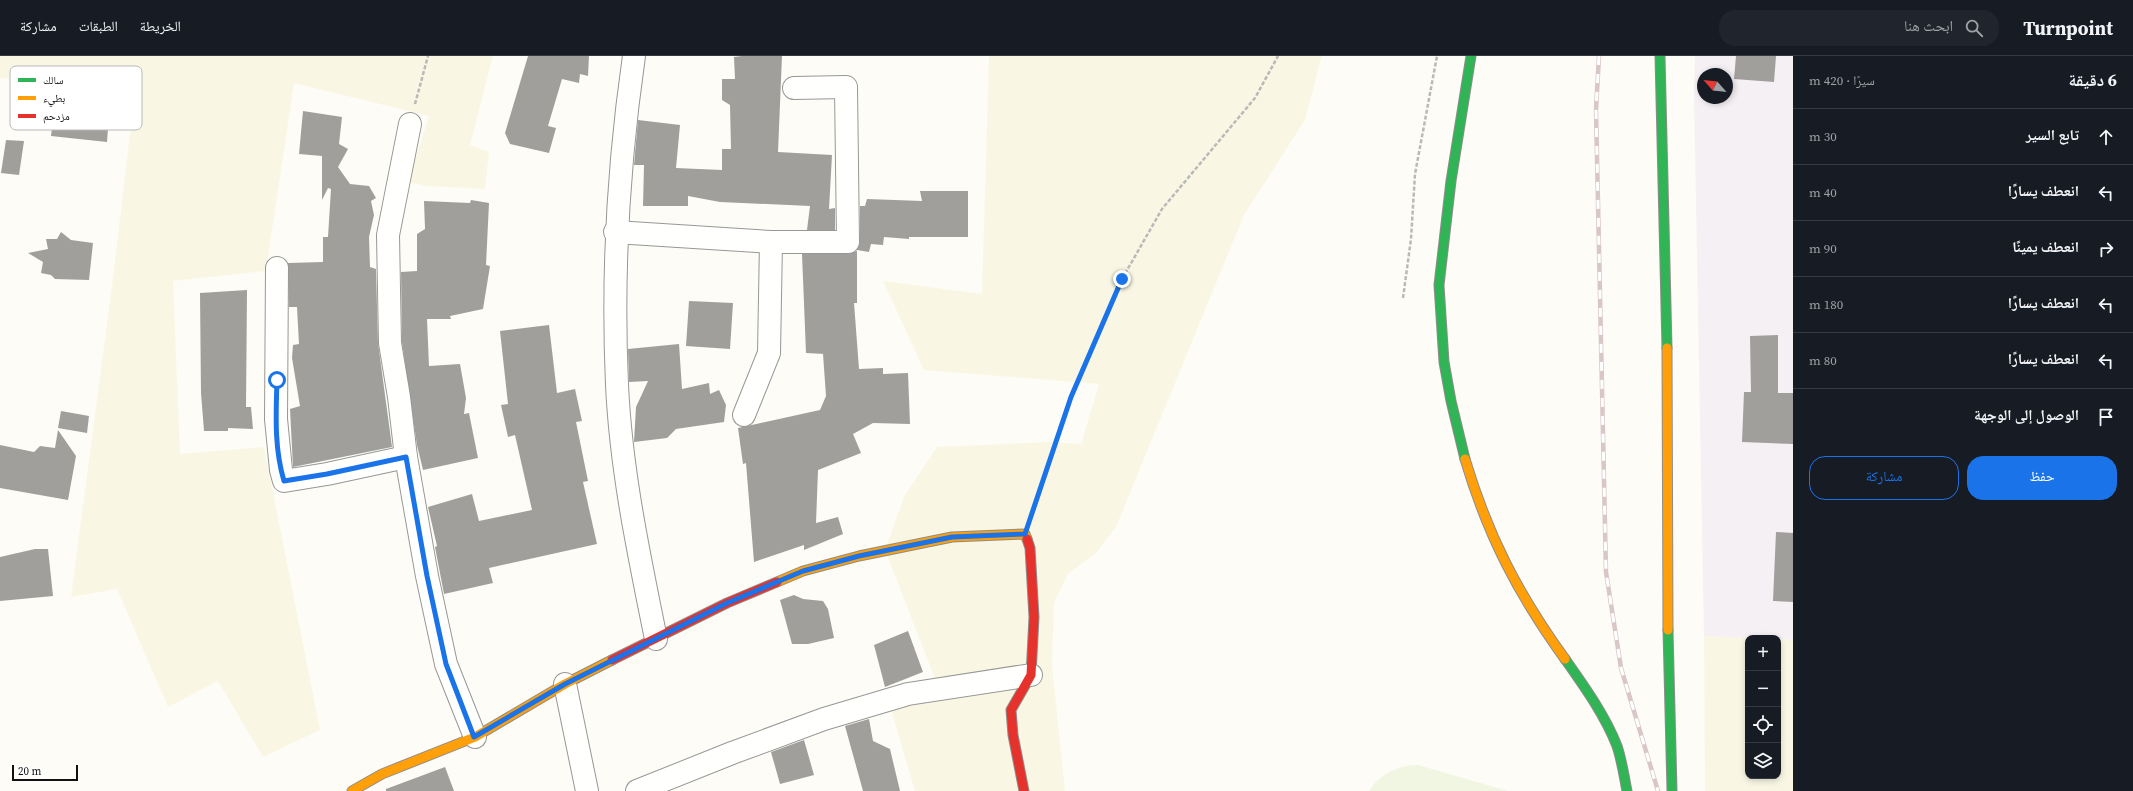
<!DOCTYPE html>
<html lang="ar">
<head>
<meta charset="utf-8">
<style>
	body { margin:0; font-family:"Source Serif 4","Noto Naskh Arabic",serif; background:#20242c; color:#f1f3f6; direction:rtl }
	.controls { position:absolute; right:12px; bottom:12px; display:grid; overflow:hidden; border-radius:8px; box-shadow:0 2px 6px #0003 }
	.controls button { width:36px; height:36px; display:grid; place-items:center; padding:0; border:0; border-bottom:1px solid #363941; background:#171b24; color:#f1f3f6; font:20px sans-serif }
	.compass { position:absolute; left:1697px; top:12px; width:36px; height:36px; border-radius:50%; background:#171b24; box-shadow:0 2px 6px #0003; rotate:297deg }
	.scale { position:absolute; left:12px; bottom:10px; width:66px; box-sizing:border-box; padding-left:4px; border:2px solid #111; border-top:0; font-size:11px; line-height:14px; white-space:nowrap; color:#111; -webkit-text-stroke:3px #fff; paint-order:stroke }
	.stop { position:absolute; width:12px; height:12px; margin:-9px; border:3px solid #1a73e8; border-radius:50%; background:#fff }
	.stop.end { background:#1a73e8; border-color:#fff; box-shadow:0 1px 4px #0008 }
	.list { margin:0; padding:0; list-style:none }
	h2 { display:flex; justify-content:space-between; align-items:center; height:52px; margin:0; padding:0 16px; font-size:17px }
	h2 small { font-size:13px; font-weight:400; color:#9ea1a6 }
	.list li { display:grid; grid-template-columns:26px 1fr auto; gap:12px; align-items:center; box-sizing:border-box; height:56px; padding:0 16px; border-top:1px solid #363941 }
	.list b { display:block; font-size:15px; white-space:nowrap }
	.list em { font-size:13px; font-style:normal; color:#9ea1a6 }
	.actions { display:flex; gap:8px; padding:12px 16px }
	.actions a { flex:1; padding:9px 0; border:1px solid #1a73e8; border-radius:16px; text-align:center; font-size:14px; color:#1a73e8 }
	.actions .main { background:#1a73e8; color:#fff }
	.icon { flex:none; width:22px; height:22px; fill:none; stroke:currentColor; stroke-width:2; stroke-linecap:round; stroke-linejoin:round }
	.map { position:relative; flex:none; width:1793px; height:735px; overflow:hidden; direction:ltr }
	header { display:flex; align-items:center; gap:24px; box-sizing:border-box; height:56px; padding:0 20px; background:#171b24; border-bottom:1px solid #363941 }
	header strong { font-size:19px }
	nav { display:flex; gap:22px; margin-inline-start:auto; font-size:14px }
	.search { width:280px; height:36px; background:#20242c; display:flex; align-items:center; gap:10px; box-sizing:border-box; padding:0 14px; border-radius:16px; color:#9ea1a6; font-size:15px }
	main { display:flex }
	aside { flex:1; background:#171b24 }
	.map>svg:first-child { display:block }
	.industrial { fill:#f5f0f3; fill-rule:evenodd }
	.farmland { fill:#f9f7e4 }
	.pitch { fill:#f0f6e1 }
	.building { fill:#a19f9c }
	.lines { fill:none; stroke-linecap:round; stroke-linejoin:round }
	.street-casing { stroke:#979795; stroke-width:24 }
	.fast-casing { stroke:#8e8d8b; stroke-width:11 }
	.slow-casing { stroke:#8e8d8b; stroke-width:11 }
	.jam-casing { stroke:#8e8d8b; stroke-width:11 }
	.path { stroke:#b9b9b8; stroke-width:2.5; stroke-dasharray:4 2; stroke-linecap:butt }
	.street { stroke:#fffffe; stroke-width:22 }
	.fast { stroke:#30b455; stroke-width:9 }
	.slow { stroke:#ff9f0a; stroke-width:9 }
	.jam { stroke:#e5322d; stroke-width:9 }
	.rail-casing { stroke:#d9c6c7; stroke-width:4.5 }
	.rail { stroke:#fff; stroke-width:3; stroke-dasharray:9; stroke-linecap:butt }
	.route { stroke:#1a73e8; stroke-width:5 }
	.key { fill:#fff; stroke:#b8b8b8; stroke-width:1 }
	.key-label { font-size:11px; fill:#111 }
</style>
</head>
<body>
<header>
<strong>Turnpoint</strong>
<div class="search"><svg class="icon" aria-label="search" viewBox="0 0 24 24"><circle cx="10" cy="10" r="6"/><path d="M15 15l6 6"/></svg>ابحث هنا</div>
<nav><a>الخريطة</a><a>الطبقات</a><a>مشاركة</a></nav>
</header>
<main>
<aside>
<h2>6 دقيقة<small>سيرًا · 420 m</small></h2>
<ul class="list">
<li><svg class="icon" aria-label="ahead" viewBox="0 0 24 24"><path d="M12 20V5M6 11l6-6 6 6"/></svg><div><b>تابع السير</b></div><em>30 m</em></li>
<li><svg class="icon" aria-label="left" viewBox="0 0 24 24"><path d="M17 20v-9H6M10 6l-5 5 5 5"/></svg><div><b>انعطف يسارًا</b></div><em>40 m</em></li>
<li><svg class="icon" aria-label="right" viewBox="0 0 24 24"><path d="M7 20v-9h11M14 6l5 5-5 5"/></svg><div><b>انعطف يمينًا</b></div><em>90 m</em></li>
<li><svg class="icon" aria-label="left" viewBox="0 0 24 24"><path d="M17 20v-9H6M10 6l-5 5 5 5"/></svg><div><b>انعطف يسارًا</b></div><em>180 m</em></li>
<li><svg class="icon" aria-label="left" viewBox="0 0 24 24"><path d="M17 20v-9H6M10 6l-5 5 5 5"/></svg><div><b>انعطف يسارًا</b></div><em>80 m</em></li>
<li><svg class="icon" aria-label="arrive" viewBox="0 0 24 24"><path d="M6 21V4h12l-3 4 3 4H6"/></svg><div><b>الوصول إلى الوجهة</b></div></li>
</ul>
<div class="actions"><a class="main">حفظ</a><a>مشاركة</a></div>
</aside>
<div class="map">
<svg width="1793" height="735" viewBox="0 0 1793 735">
	<rect width="100%" height="100%" fill="#fdfcf7"/>
	<path class="industrial" d="M1695,0h98v584l-89,-4 -10,-543zM1703,18h24v24h-24z"/>
	<g class="farmland">
		<polygon points="0,0 493,0 470,89 489,96 485,133 427,130 408,126 429,60 294,27 266,215 173,225 180,398 264,391 320,674 263,701 218,625 168,651 117,533 71,541 112,230 135,36 0,22"/>
		<polygon points="989,0 1321,0 1321,3 1305,64 1244,159 1116,471 1096,497 1068,518 1054,547 1052,609 1065,735 915,735 890,650 941,638 885,494 905,439 937,391 1049,386 1081,388 1099,328 924,314 883,225 982,238"/>
		<polygon points="1704,580 1758,582 1748,582 1748,720 1778,720 1778,583 1793,584 1793,735 1705,735"/>
	</g>
	<path class="pitch" d="M1412,709h6l90,26h-139c10,-16 25,-23 43,-26z"/>
	<g class="building">
		<polygon points="528,0 589,0 588,20 580,18 579,27 562,23 548,70 556,72 549,97 510,88 505,77"/>
		<polygon points="742,0 782,0 778,96 832,99 829,153 835,152 835,174 807,174 810,150 720,146 688,140 688,150 643,150 644,109 634,109 638,64 680,69 676,112 722,114 722,93 731,93 730,49 722,44 722,23 735,23 734,1"/>
		<polygon points="1736,0 1776,0 1774,26 1734,23"/>
		<polygon points="55,47 107,48 104,69 108,72 107,86 51,80"/>
		<polygon points="303,55 342,61 339,88 348,93 338,111 350,128 369,130 376,142 371,145 374,159 369,181 370,211 376,213 378,287 392,391 293,411 290,353 300,350 292,302 293,289 299,288 297,251 289,251 288,207 323,206 323,181 328,181 331,133 328,132 322,144 322,100 299,98"/>
		<polygon points="6,84 24,85 19,119 1,117"/>
		<polygon points="920,135 968,135 968,181 909,181 909,183 884,181 883,189 871,188 869,196 857,194 860,186 860,150 865,150 867,143 922,145"/>
		<polygon points="471,144 489,147 486,209 490,210 483,253 450,260 451,263 427,263 429,310 460,308 466,342 464,358 469,357 478,402 423,414 417,389 402,286 401,216 417,215 417,178 425,173 424,145 470,147"/>
		<polygon points="61,176 71,184 93,187 89,224 55,223 51,219 41,217 43,206 28,197 48,193 46,183 57,183"/>
		<polygon points="857,195 857,247 854,247 859,313 883,312 883,318 908,317 910,368 873,367 853,378 861,397 818,414 816,467 838,461 843,478 804,494 804,489 754,506 746,407 743,408 738,372 820,354 826,340 823,298 825,298 806,297 802,198 848,198"/>
		<polygon points="247,234 246,351 251,351 253,373 228,372 228,375 204,375 201,337 200,237"/>
		<polygon points="689,245 733,247 730,293 686,290"/>
		<polygon points="549,269 557,337 575,333 582,365 576,366 588,425 583,426 597,488 489,512 493,527 444,538 435,491 437,490 428,451 472,438 479,465 532,454 515,379 508,381 501,349 508,348 500,275"/>
		<polygon points="1778,279 1778,337 1793,337 1793,388 1742,386 1744,336 1751,336 1750,280"/>
		<polygon points="679,288 682,333 709,327 710,338 719,334 726,349 724,366 676,373 667,382 634,386 636,351 648,325 629,326 628,293"/>
		<polygon points="61,355 89,360 87,377 58,372"/>
		<polygon points="58,374 76,400 68,444 0,432 0,389 34,396 40,390 55,392"/>
		<polygon points="1776,476 1793,477 1793,546 1773,545"/>
		<polygon points="35,493 48,493 53,540 0,545 0,501"/>
		<polygon points="794,539 803,543 823,545 828,553 834,582 808,588 792,588 780,544"/>
		<polygon points="908,575 923,616 885,631 874,589"/>
		<polygon points="869,663 873,685 890,693 900,735 863,735 845,670"/>
		<polygon points="804,684 814,719 780,728 771,696"/>
		<polygon points="445,711 454,735 386,735 386,733"/>
	</g>
	<g class="lines">
		<defs>
			<g id="street">
				<path d="M634,0c-16,110 -22,217 -17,329 4,86 22,170 39,254"/>
				<polyline points="410,68 388,179 390,287 399,341 406,401 427,520 446,608 475,681"/>
				<polyline points="615,176 771,186 848,186 846,31 794,32"/>
				<polyline points="277,212 276,363 281,414 284,425 327,418 406,401"/>
				<polyline points="744,359 769,297 771,186"/>
				<polyline points="565,628 587,735"/>
				<polyline points="637,735 732,697 824,663 908,638 1031,619"/>
			</g>
			<g id="fast">
				<polyline points="1660,0 1667,292"/>
				<polyline points="1465,403 1451,345 1444,306 1439,229 1451,125 1471,0"/>
				<polyline points="1668,574 1672,735"/>
				<path d="M1565,603c19,27 40,56 52,87 5,15 7,30 10,45"/>
			</g>
			<g id="slow">
				<polyline points="1667,292 1668,574"/>
				<path d="M1465,403c23,77 53,135 100,200"/>
				<polyline points="777,526 803,515 859,500 952,481 1025,478 1027,483"/>
				<polyline points="352,735 382,718 475,681 565,628 612,604"/>
			</g>
			<g id="jam">
				<polyline points="612,604 727,547 777,526"/>
				<polyline points="1024,735 1013,679 1011,654 1031,619 1034,561 1030,492 1027,483"/>
			</g>
		</defs>
		<use href="#street" class="street-casing"/>
		<use href="#fast" class="fast-casing"/>
		<use href="#slow" class="slow-casing"/>
		<use href="#jam" class="jam-casing"/>
		<g class="path">
			<polyline points="415,48 428,0"/>
			<polyline points="1403,242 1411,183 1415,118 1437,0"/>
			<polyline points="1032,458 1071,341 1122,223 1162,153 1255,42 1278,0"/>
		</g>
		<use href="#street" class="street"/>
		<use href="#fast" class="fast"/>
		<use href="#slow" class="slow"/>
		<use href="#jam" class="jam"/>
		<defs>
			<polyline id="rail" points="1599,0 1596,54 1606,516 1621,612 1658,735"/>
		</defs>
		<use href="#rail" class="rail-casing"/>
		<use href="#rail" class="rail"/>
	</g>
	<g class="lines">
		<path class="route" d="M277,324c-1,33 -3,68 7,101l43,-7 79,-17 21,119 19,88 28,73 91,-53 162,-81 76,-32 56,-15 93,-19 73,-3 46,-137 51,-118"/>
	</g>
	<rect x="10" y="10" width="132" height="64" rx="6" class="key"/>
	<rect x="18" y="22" width="18" height="4" fill="#30b455"/>
	<rect x="18" y="40" width="18" height="4" fill="#ff9f0a"/>
	<rect x="18" y="58" width="18" height="4" fill="#e5322d"/>
	<g class="key-label">
		<text x="43" y="28">سالك</text>
		<text x="43" y="46">بطيء</text>
		<text x="43" y="64">مزدحم</text>
	</g>
</svg>
<div class="controls">
<button>+</button>
<button>−</button>
<button><svg class="icon" aria-label="locate" viewBox="0 0 24 24"><circle cx="12" cy="12" r="6"/><path d="M12 2v4M12 18v4M2 12h4M18 12h4"/></svg></button>
<button><svg class="icon" aria-label="layers" viewBox="0 0 24 24"><path d="M12 4l9 5-9 5-9-5zM3 14l9 5 9-5"/></svg></button>
</div>
<svg class="compass" viewBox="-18 -18 36 36"><path d="M0-13l5 13h-10z" fill="#e53935"/><path d="M0 13l5-13h-10z" fill="#9ea1a6"/></svg>
<div class="scale">20 m</div>
<div class="stop" style="left:277px;top:324px"></div>
<div class="stop end" style="left:1122px;top:223px"></div>
</div>
</main>
</body>
</html>
